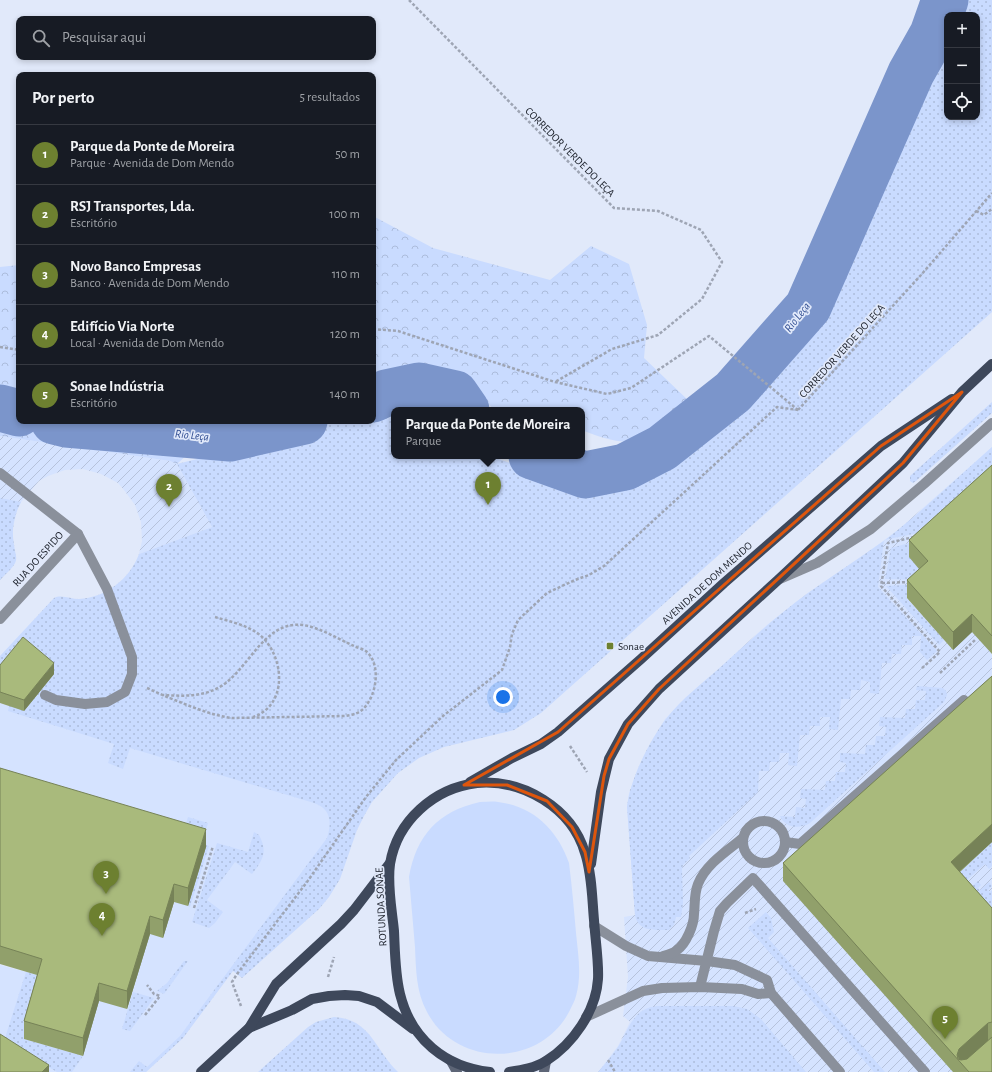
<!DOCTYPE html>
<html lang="pt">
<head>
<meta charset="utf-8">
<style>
	body { margin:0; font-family:"Alegreya Sans",sans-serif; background:#20242c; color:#f1f3f6 }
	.controls { position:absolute; right:12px; top:12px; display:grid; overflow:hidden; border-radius:8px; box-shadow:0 2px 6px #0003 }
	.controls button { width:36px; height:36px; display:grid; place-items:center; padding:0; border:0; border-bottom:1px solid #363941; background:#171b24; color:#f1f3f6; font:20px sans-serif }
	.you { position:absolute; left:503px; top:697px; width:14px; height:14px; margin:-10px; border:3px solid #fff; border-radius:50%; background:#1a73e8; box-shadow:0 0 0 6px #1a73e833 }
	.badge { display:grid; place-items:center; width:26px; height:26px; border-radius:50%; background:#6d8030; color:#fff; font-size:13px; font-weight:700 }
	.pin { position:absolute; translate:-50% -33px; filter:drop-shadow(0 1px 2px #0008) }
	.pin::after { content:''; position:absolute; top:21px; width:14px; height:12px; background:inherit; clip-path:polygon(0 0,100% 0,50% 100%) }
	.popup { position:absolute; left:391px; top:407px; width:194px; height:52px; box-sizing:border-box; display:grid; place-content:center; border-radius:8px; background:#171b24; filter:drop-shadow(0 1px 3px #0005); font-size:13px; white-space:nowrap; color:#9ea1a6 }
	.popup b { font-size:15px; color:#f1f3f6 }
	.popup::after { content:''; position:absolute; left:50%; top:100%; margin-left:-8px; border:8px solid transparent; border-top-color:#171b24 }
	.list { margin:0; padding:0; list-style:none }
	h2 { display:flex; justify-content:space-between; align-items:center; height:52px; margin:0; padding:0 16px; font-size:17px }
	h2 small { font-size:13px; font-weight:400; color:#9ea1a6 }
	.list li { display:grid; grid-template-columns:26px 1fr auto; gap:12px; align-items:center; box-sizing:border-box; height:60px; padding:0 16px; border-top:1px solid #363941 }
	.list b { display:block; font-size:15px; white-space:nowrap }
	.list p { margin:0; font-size:13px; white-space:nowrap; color:#9ea1a6 }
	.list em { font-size:13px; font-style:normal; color:#9ea1a6 }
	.icon { flex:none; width:22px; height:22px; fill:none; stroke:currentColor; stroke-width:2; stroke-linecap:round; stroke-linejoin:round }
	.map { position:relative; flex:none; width:992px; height:1072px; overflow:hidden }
	.search { position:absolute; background:#171b24; box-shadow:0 2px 6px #0003; left:16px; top:16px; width:360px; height:44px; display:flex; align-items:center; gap:10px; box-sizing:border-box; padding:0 14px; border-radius:8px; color:#9ea1a6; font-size:15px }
	.panel { position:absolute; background:#171b24; box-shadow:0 2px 6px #0003; left:16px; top:72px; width:360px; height:352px; border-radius:8px }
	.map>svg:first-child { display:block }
	.built { fill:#d5e3ff }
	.industrial { fill:url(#industrial-furrows) }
	.grass { fill:url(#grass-dots) }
	.forest { fill:url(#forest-crowns) }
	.garden { fill:#c9dbff }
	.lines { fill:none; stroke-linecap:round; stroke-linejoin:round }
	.river { stroke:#7b95cb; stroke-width:47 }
	.path { stroke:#9ea5b4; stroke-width:2.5; stroke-dasharray:3 2; stroke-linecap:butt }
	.service { stroke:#8a909b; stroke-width:10 }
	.secondary { stroke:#5d6576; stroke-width:10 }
	.primary { stroke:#3e485b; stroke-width:10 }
	.wall { fill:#91a06b }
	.shaded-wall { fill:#768257 }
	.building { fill:#a9ba7c; stroke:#768257 }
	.marked { fill:none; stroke:#de560d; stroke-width:3; stroke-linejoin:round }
	.poi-dot { fill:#6d8030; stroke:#e1e9fa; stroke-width:1.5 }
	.labels { text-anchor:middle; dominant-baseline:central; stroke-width:3.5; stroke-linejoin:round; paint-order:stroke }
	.street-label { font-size:11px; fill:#1a1f29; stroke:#e1e9fa }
	.poi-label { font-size:11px; fill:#1a1f29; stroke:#e1e9fa; text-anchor:start }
	.water-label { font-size:12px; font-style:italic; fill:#314e92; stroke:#e1e9fa }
</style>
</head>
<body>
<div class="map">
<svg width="992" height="1072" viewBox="0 0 992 1072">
	<defs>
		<pattern id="industrial-furrows" width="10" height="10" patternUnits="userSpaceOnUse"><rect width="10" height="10" fill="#d5e3ff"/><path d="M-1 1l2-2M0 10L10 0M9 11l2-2" fill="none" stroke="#b6c2db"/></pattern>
		<pattern id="grass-dots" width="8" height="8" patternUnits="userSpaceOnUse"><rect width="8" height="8" fill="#c9dbff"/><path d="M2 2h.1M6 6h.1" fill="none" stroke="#acbcdb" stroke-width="1.8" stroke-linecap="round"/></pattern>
		<pattern id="forest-crowns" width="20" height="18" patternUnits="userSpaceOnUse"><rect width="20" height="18" fill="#c9dbff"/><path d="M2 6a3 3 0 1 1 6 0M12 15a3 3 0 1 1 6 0" fill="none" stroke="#acbcdb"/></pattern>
	</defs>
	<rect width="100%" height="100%" fill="#e1e9fa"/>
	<polygon class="built" points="0,703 351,809 183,1038 146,1072 0,1072 0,965 26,972 74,809 0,787"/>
	<g class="industrial">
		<polygon points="0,436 170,461 177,464 212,527 139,554 142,541 141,522 135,505 124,490 118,483 101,474 83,469 65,470 48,476 39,481 21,502 17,510 13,528 13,537 16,559 15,563 0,580"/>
		<polygon points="992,447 992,1072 598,1072 618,1046 630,1022 623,1016 628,977 624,917 635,915 627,807 629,793 638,768 653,740 665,719 684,700 768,624 808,593 860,558 898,530"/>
	</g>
	<g class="grass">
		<path d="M960,0h32v312l-451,401 -27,17 -70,17 -25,11 -21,15 -26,29 -8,14 -7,14 -17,49 -11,18 -10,12 -77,69 -9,-7 -50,67 -37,34h-16l9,-11 8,6 33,-31 147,-198c5,-16 4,-29 -13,-35l-184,-55 -7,21 -15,-6 6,-19 -106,-33 1,-5 -9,-29v-21l54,-58c7,-4 17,1 25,1 26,-1 51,-20 60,-45l73,-27 -35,-63 64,-16 86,-27h46v-15l18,-5 32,4 19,-5 13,3 5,7h-66v46h96l76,27 62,-6 36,-12 29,-25 130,-138 46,-103 78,-165v83h30v-102h-22z"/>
		<polygon points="992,402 992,413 916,481 913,483 910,481 910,476"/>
		<path d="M992,447v36l-50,45 -58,12 -6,47 59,64 -10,9 -7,-8 1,-16h-9v9h-10l-1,9h-9l-1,9h-9l-3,31 -9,-1v-11l-9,-2 -1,10h-9l-1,9h-9l-3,31 -9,-1 1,-12h-10v9h-10l-1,9h-9l-3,31 -9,-1 1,-12h-9l-1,9h-9l-1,9h-10l-1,21 -69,64 1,2 -7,7 -1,4 1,34 -2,14h-5l-2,8 -5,5c-14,0 -31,2 -34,-15l-8,-108c3,-27 22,-66 39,-88 15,-20 38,-37 57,-54 27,-25 55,-50 85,-72 25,-18 52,-35 77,-53 38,-29 72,-62 107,-93z"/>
		<path d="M0,498l21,4c-7,13 -10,27 -7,43 0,5 3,10 2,15 -1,7 -11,14 -16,20z"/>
		<polygon points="934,536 928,579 927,580 885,579 891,548"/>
		<polygon points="922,584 907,599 944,640 939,645 886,586"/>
		<path d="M917,686l26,2 3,3 1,4 -3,7 -134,121c-10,6 -24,6 -30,-7l15,1 1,-10 9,1 1,-9 -6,-1 1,-9 24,1 1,-9h9l1,-9h9l1,-9 -6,-1v-9l25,1 1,-9h9l1,-9h9l1,-9 -7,-1 1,-9 25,1 1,-9h9l1,-9h9l1,-9 -10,-1z"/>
		<polygon points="188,817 208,823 202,843 209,846 190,907 188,906 206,847 181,839"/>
		<path d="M254,832l5,3c9,17 4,25 -7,39l-17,-12 -28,38 16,12 -8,11 -6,5 -17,-6 25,-79 31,9z"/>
		<polygon points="992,842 992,866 989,869 985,864 967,880 951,879"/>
		<polygon points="978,881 981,885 978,888 980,890 989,882 992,886 988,890 990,892 992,890 992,926 963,894"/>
		<polygon points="766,912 771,918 774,932 768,938 885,1072 874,1072 748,928"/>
		<polygon points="184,961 188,961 164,994 157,991 167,983"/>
		<polygon points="26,972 42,977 24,1039 83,1056 72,1072 57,1072 4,1041"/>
		<polygon points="133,992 154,998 130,1031 122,1029"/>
		<path d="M657,1006h77l13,3 14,10 45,53h-208c7,-8 14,-16 20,-25 12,-19 14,-38 39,-41z"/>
		<path d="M334,1017c37,2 41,33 64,55h-140l50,-45 8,-5z"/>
	</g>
	<g class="forest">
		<path d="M373,216l60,32 117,32 41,-34 38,18 18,61 -3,33 46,44c-11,10 -31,32 -45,37 -20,7 -44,-1 -63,-9v-20h-87l-16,-14 -24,-12 -35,-14 -47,16z"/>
		<polygon points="19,265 19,421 249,421 215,429 177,464 170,461 0,436 0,267"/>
	</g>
	<path class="garden" d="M480,802c6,0 12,-1 18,0 36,4 60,29 71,61 3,24 5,47 7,70 2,21 6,42 0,63 -1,5 -4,9 -6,14 -28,57 -113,59 -143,2 -11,-20 -11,-43 -12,-65 -2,-23 -4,-47 -6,-70 7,-41 29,-66 71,-75z"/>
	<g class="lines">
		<g class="river">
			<polyline points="373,399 386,393 419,386 455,394 466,410"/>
			<polyline points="0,408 19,413"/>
			<polyline points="54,421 66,424 230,438 304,421"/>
			<polyline points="532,456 585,475 625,467 662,448 733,392 808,307 911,73 933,34 945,0"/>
		</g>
		<g class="path">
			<polyline points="409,0 614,208 658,211 701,230 722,262 702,299 658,335 612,349 555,382"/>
			<polyline points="976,211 984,215 992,209"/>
			<polyline points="373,329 398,331 555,382 607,394 631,388 709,336 798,410"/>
			<polyline points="0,347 19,350"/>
			<polyline points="798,410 921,275 992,193"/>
			<polyline points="914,537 888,543 881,586 940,652 921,669"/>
			<polyline points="882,583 910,582"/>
			<path d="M215,617c16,5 38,9 50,23 20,23 21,66 -12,77"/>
			<polyline points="940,673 976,639"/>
			<path d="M147,688l20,9c21,8 42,18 65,21l113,-2c6,-1 12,-2 17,-6 14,-12 20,-44 5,-58 -3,-3 -9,-4 -13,-6 -16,-7 -33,-18 -51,-21 -41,-5 -55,49 -87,64 -17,8 -35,7 -53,6"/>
			<polyline points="570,746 587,772"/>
			<polyline points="194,908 213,846"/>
			<polyline points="745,913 756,909"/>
			<polyline points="328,977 334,957"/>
			<polyline points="241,1006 232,982 237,974 307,882 366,797 396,760 443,716 502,670 510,647 512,634 518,620 547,593 575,580 589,575 604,566 777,407 798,410"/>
			<polyline points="145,1015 160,996 154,994 147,985"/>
			<polyline points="608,1060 615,1072"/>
		</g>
		<g class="service">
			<polyline points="0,473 78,534 107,589 132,657 132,674 125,692 107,702 85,704 56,700 45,695"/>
			<polyline points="780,579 817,563 871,529 924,484 992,423"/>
			<polyline points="0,619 78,534"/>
			<circle cx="764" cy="842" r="21"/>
			<polyline points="785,842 800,844 964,700"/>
			<polyline points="594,926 626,946 648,956 707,961 735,965 767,980 771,993 840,1072"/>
			<path d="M663,956c4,-1 11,-3 14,-6 9,-6 17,-25 17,-36 1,-10 0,-20 4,-30 8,-20 29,-33 45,-46"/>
			<polyline points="700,987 714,931 720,911 727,903 753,878 925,1072"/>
			<polyline points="586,1017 643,991 662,988 700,987 742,989 758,994 771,993"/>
		</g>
		<g class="secondary">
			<polyline points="451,1061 457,1072"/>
			<polyline points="544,1072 546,1061"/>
		</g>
		<g class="primary">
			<polyline points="470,782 512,758 541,744 558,732 641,659 724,583 881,446 952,399"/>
			<polyline points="591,864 601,792 609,759 628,724 659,689 778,580 903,463 962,392 992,364"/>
			<polyline points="249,1028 292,1010 312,999 329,996 345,995 359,996 377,1002 413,1029"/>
			<polyline points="201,1072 249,1028 276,984 341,924 354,910 390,863"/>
			<path d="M490,1072c-45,-5 -79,-33 -90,-78 -5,-20 -5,-42 -6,-63 -2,-21 -7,-45 -4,-67 7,-43 44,-76 87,-81 46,-4 95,25 108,70 7,21 7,45 9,67 1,17 5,42 4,59 -2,32 -25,65 -52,82 -11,7 -24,9 -37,11"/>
		</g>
	</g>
	<g class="wall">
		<polygon points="992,465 992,654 972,632 953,650 907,598 907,580 919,569 909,557 909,540"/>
		<polygon points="0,665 54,674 24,711 0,703"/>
		<polygon points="992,676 992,842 960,872 992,908 992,1072 953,1072 783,881 783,863"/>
		<polygon points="0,768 206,847 188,906 174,902 163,938 150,934 127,1009 99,1001 83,1056 24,1039 24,1021 37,975 0,964"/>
	</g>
	<g class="shaded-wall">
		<polygon points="972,614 972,632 953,650 953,632"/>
		<polygon points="54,663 54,674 24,711 24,700"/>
		<polygon points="992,824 992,842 951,879 951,862"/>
		<polygon points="206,829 206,847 188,906 188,888"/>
		<polygon points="174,884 174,902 163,938 163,920"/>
		<polygon points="150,916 150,934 127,1009 127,991"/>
		<polygon points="99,983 99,1001 83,1056 83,1038"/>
		<polygon points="988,1023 988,1041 962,1064 957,1055 959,1049"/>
		<polygon points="49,1065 49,1072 42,1072"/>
	</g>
	<g class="building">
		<polygon points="992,465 992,636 972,614 953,632 907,580 928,561 909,540"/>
		<polygon points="23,637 54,663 24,700 0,692 0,665"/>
		<polygon points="992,676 992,824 951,862 992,908 992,1022 988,1023 959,1049 957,1055 958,1059 961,1060 967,1059 992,1037 992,1072 969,1072 783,863"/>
		<polygon points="0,768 206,829 188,888 174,884 163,920 150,916 127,991 99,983 83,1038 24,1021 42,959 0,946"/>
		<polygon points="0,1034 49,1065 42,1072 0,1072"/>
	</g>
	<path class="marked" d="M962,392l-59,71 -244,226 -31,35 -19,35 -5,17 -15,96 -4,-20 -13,-25 -25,-26 -40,-16h-43l94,-53 323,-286z"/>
	<rect class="poi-dot" x="606" y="642" width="8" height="8" rx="2"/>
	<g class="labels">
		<g class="street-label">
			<text transform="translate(570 152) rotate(45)">CORREDOR VERDE DO LEÇA</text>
			<text transform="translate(842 351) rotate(-48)">CORREDOR VERDE DO LEÇA</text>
			<text transform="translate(38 559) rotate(-48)">RUA DO ESPIDO</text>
			<text transform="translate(707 583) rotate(-42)">AVENIDA DE DOM MENDO</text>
			<text transform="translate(381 907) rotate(-93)">ROTUNDA SONAE</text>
		</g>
		<g class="poi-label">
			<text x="618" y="646">Sonae</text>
		</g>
		<g class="water-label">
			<text transform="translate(797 317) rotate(-52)">Rio Leça</text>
			<text transform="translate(192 435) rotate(6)">Rio Leça</text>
		</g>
	</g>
</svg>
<div class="controls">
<button>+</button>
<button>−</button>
<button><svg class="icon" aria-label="locate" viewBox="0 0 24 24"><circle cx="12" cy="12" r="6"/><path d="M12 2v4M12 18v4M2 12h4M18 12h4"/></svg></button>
</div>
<div class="you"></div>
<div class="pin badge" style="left:488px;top:505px">1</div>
<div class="popup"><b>Parque da Ponte de Moreira</b>Parque</div>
<div class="pin badge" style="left:169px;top:507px">2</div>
<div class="pin badge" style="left:106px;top:894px">3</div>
<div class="pin badge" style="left:102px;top:936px">4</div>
<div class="pin badge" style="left:945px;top:1039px">5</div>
<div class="search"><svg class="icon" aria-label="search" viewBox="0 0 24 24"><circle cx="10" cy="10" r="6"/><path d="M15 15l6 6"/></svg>Pesquisar aqui</div>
<section class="panel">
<h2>Por perto<small>5 resultados</small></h2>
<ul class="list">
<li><span class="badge">1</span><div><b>Parque da Ponte de Moreira</b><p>Parque · Avenida de Dom Mendo</p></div><em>50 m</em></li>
<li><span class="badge">2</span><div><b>RSJ Transportes, Lda.</b><p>Escritório</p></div><em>100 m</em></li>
<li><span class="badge">3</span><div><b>Novo Banco Empresas</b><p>Banco · Avenida de Dom Mendo</p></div><em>110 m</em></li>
<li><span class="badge">4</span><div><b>Edifício Via Norte</b><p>Local · Avenida de Dom Mendo</p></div><em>120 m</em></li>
<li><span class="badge">5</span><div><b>Sonae Indústria</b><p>Escritório</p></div><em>140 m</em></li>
</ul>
</section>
</div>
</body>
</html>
